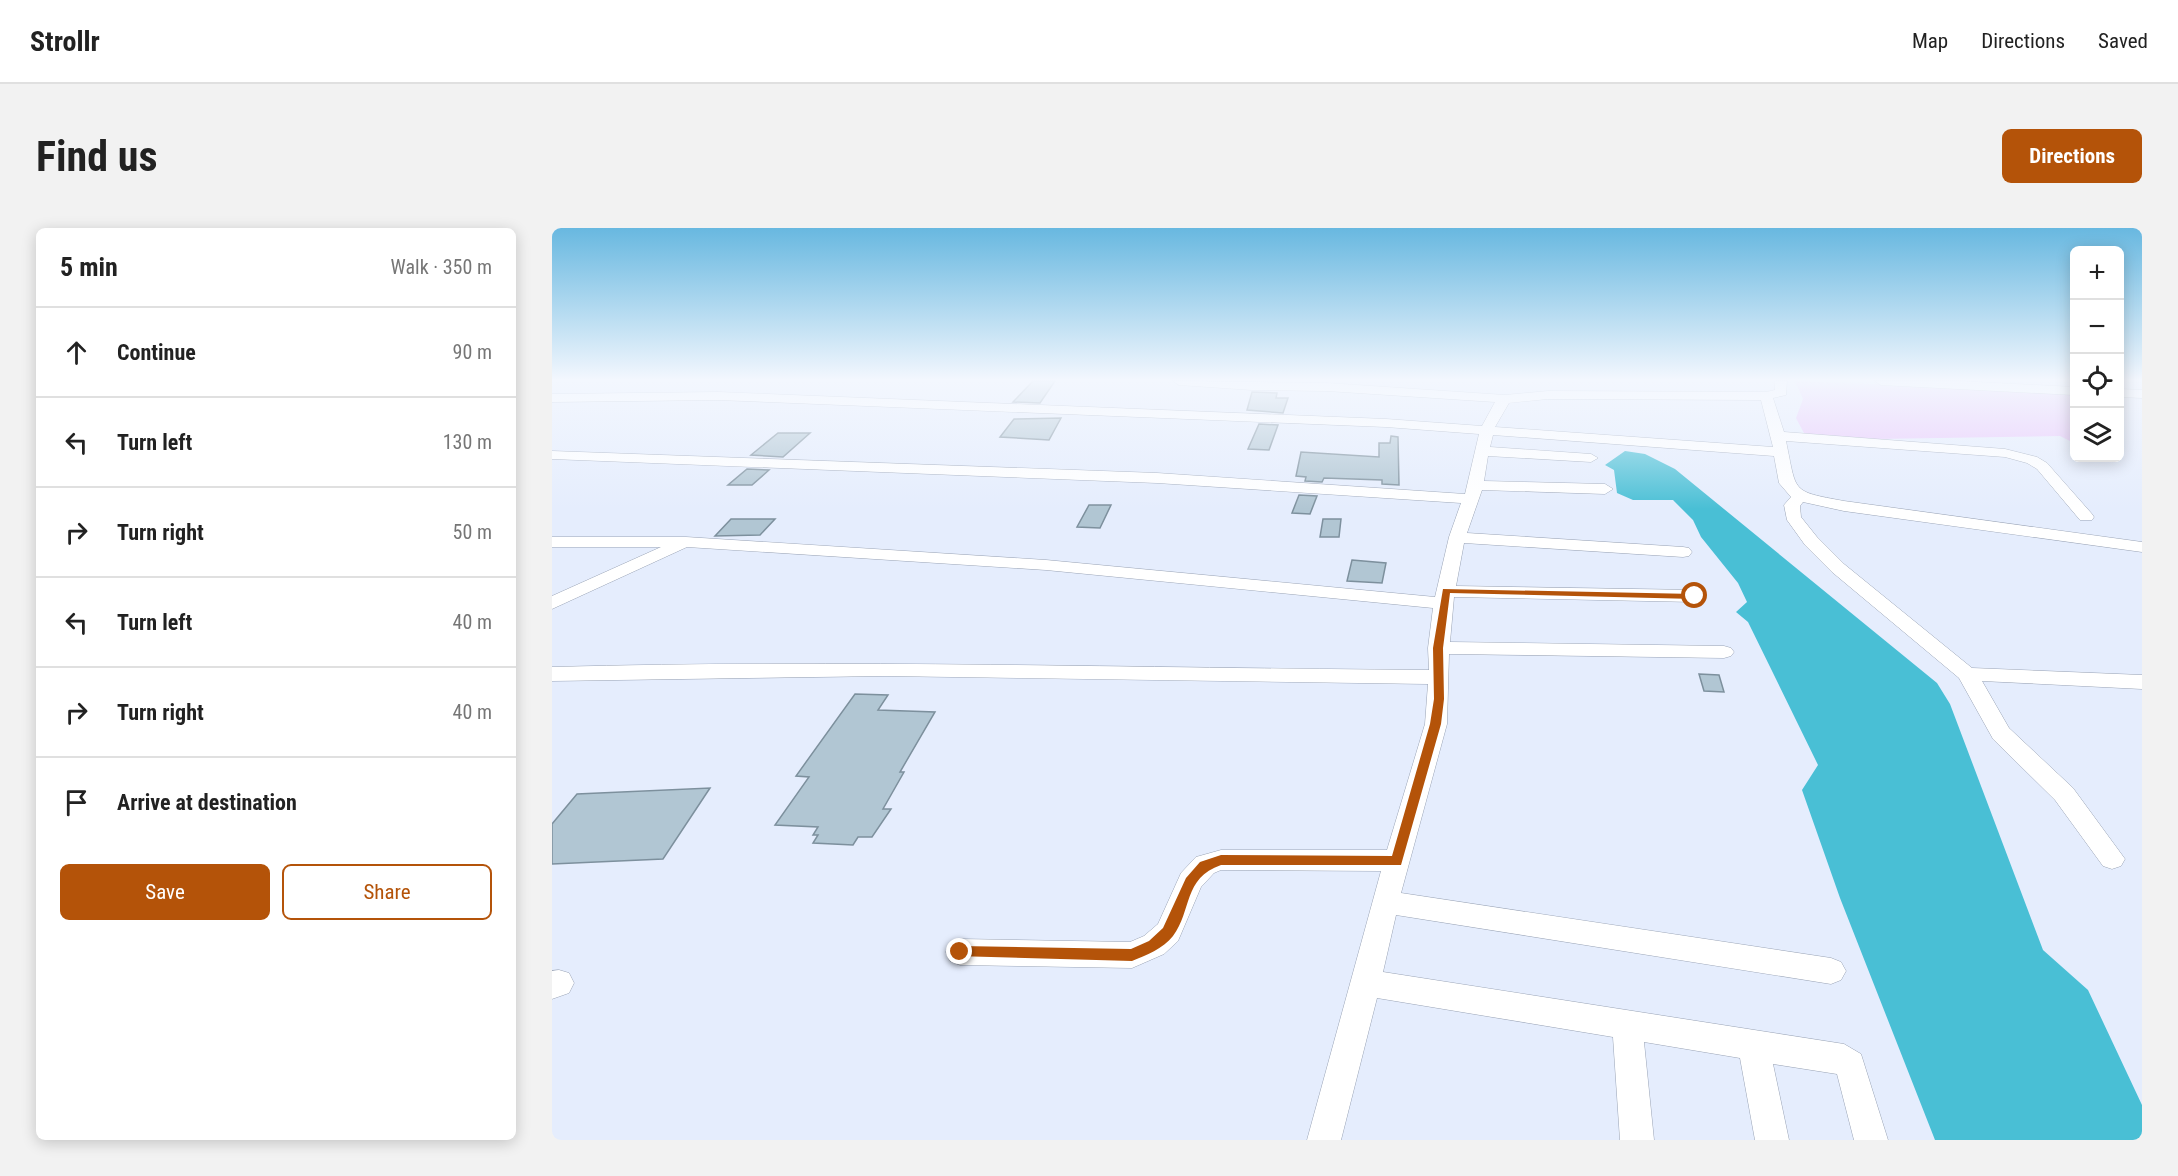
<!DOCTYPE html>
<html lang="en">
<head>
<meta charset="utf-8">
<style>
	body { margin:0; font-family:"Roboto Condensed",sans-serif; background:#f2f2f2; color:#222 }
	.controls { position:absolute; right:18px; top:18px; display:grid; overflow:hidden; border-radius:9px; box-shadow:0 3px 15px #0003 }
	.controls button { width:54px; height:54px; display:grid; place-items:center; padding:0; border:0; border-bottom:2px solid #e0e0e0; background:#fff; color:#222; font:30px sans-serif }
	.stop { position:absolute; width:18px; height:18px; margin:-14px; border:4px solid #b45309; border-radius:50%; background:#fff }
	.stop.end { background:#b45309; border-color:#fff; box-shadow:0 2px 6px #0008 }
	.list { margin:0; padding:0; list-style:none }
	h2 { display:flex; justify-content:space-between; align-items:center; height:78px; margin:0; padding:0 24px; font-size:26px }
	h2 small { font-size:20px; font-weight:400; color:#767676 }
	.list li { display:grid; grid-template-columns:39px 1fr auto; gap:18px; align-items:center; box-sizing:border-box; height:90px; padding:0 24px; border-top:2px solid #e0e0e0 }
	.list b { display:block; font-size:22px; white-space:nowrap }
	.list em { font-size:20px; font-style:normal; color:#767676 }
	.actions { display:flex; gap:12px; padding:18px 24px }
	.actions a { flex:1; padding:14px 0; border:2px solid #b45309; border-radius:9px; text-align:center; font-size:21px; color:#b45309 }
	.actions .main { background:#b45309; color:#fff }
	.icon { flex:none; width:33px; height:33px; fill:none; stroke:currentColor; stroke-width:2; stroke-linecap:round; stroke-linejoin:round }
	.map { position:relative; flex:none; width:1590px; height:912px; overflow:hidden; border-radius:9px }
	header { display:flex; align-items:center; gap:36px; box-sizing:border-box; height:84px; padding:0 30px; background:#fff; border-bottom:2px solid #e0e0e0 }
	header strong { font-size:28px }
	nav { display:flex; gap:33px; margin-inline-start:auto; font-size:21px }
	.intro { display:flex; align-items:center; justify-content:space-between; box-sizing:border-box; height:144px; padding:0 36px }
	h1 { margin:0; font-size:42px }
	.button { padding:15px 27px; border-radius:9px; background:#b45309; color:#fff; font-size:21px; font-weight:700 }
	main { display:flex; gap:36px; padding:0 36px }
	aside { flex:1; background:#fff; border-radius:9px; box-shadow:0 3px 15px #0003 }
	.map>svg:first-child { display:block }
	.green { fill:#e9c5fb }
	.water { fill:#49bfd5 }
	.building { fill:#b1c6d3; stroke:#7d909d; stroke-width:1.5 }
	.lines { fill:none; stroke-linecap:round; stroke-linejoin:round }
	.minor-casing { stroke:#99a3b5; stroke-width:1 }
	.minor { fill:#fff; fill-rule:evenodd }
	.route { fill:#b45309 }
</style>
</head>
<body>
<header>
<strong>Strollr</strong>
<nav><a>Map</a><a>Directions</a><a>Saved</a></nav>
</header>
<div class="intro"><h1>Find us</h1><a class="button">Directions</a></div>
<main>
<aside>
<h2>5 min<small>Walk · 350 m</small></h2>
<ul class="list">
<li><svg class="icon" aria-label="ahead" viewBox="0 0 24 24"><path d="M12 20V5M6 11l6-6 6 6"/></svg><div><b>Continue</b></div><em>90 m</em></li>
<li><svg class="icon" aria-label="left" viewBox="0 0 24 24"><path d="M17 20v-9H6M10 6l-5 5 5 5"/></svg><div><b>Turn left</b></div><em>130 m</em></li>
<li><svg class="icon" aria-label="right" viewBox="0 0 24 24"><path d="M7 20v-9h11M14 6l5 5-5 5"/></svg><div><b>Turn right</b></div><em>50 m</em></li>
<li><svg class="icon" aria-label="left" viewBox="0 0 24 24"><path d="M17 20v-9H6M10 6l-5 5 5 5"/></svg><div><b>Turn left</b></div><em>40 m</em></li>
<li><svg class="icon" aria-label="right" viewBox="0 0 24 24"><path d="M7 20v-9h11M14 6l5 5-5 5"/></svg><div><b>Turn right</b></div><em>40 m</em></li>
<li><svg class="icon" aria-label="arrive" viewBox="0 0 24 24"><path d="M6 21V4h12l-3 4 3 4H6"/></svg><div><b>Arrive at destination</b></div></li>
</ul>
<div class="actions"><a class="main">Save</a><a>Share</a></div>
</aside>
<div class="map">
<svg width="1590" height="912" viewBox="0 0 1590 912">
	<rect width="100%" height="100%" fill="#e5edfd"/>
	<polygon class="green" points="1243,153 1514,164 1522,170 1522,215 1508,208 1322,211 1253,207 1244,190 1251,171"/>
	<polygon class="water" points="1073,223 1093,226 1123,241 1385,455 1398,476 1491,722 1536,762 1590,877 1590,912 1383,912 1288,670 1250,562 1266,537 1196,394 1184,384 1195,374 1186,355 1149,309 1141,292 1121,272 1081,272 1065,265 1062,242 1053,237"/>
	<g class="building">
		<polygon points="481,153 503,153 488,175 461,174"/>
		<polygon points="700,164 725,165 724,170 736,170 731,185 695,182"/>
		<polygon points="509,190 497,212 448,209 462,191"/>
		<polygon points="707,196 726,197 717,222 696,221"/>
		<polygon points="226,205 258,205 231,229 199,227"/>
		<polygon points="839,208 846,209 847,257 830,256 830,252 772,250 770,254 753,253 754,249 744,248 749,224 827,229 827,215 838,215"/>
		<polygon points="195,241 217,242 200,257 176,257"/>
		<polygon points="747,267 765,268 758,286 740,285"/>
		<polygon points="537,277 559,277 548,300 525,299"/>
		<polygon points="179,291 223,291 208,307 163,308"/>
		<polygon points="771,291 789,291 787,309 768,309"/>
		<polygon points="800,332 834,335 830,355 795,353"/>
		<polygon points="1147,446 1167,447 1172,464 1152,463"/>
		<polygon points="303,466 336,467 326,482 383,484 348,544 352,544 331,581 339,581 320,609 306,609 301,617 261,615 266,607 261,607 266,599 223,597 257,549 244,548"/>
		<polygon points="158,560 111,631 0,636 0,596 25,566"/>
	</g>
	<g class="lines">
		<defs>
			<g id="minor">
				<path d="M621,153l154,2 178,12 43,-4 218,1 9,-2v-9h12l-1,14 -13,3 11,34 221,17 32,8 10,6 45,51 2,3 -2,3h-12l-43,-51 -10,-6 -22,-6 -219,-16c11,52 4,50 58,60l298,41v10l-298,-41 -41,-9 -3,4 1,11 16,20 27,27 128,104 170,7v14l-160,-8 27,47 64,60 52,71 -4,7 -9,3 -9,-3 -48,-66 -62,-61 -34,-61 -127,-106 -27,-27 -18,-25 -3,-15 7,-8 -12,-14 -5,-27 -281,-21 -3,12 101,7 7,4 -7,4 -103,-6 -4,25 121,3 8,5 -8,5 -123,-4 -15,43 216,14 6,1 3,4 -3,4 -6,1 -219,-14 -8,43 239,4 7,2 2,4 -2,4 -7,2 -241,-5 -4,45 274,4 7,2 3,4 -3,4 -7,2 -275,-4 -2,70 -46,169 430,65 10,4 5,9 -5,9 -10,4 -435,-69 -13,57 461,72 17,10 27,86h-34l-17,-66 -64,-10 16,76h-34l-15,-82 -96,-16 10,98h-34l-7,-103 -236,-39 -36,142h-34l74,-269 -160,-1 -7,3 -13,14 -23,54 -14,13 -32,14 -172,-3 -10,-4 -4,-9 4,-9 10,-4 170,3 14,-6 14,-12 23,-51 15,-16 25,-7h166l38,-126 3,-40 -543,-8 -333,5v-14c292,-8 584,1 877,3l-1,-22 5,-40 -387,-38 -359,-23 -135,62v-13l109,-49h-109v-10h134l360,23 389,37 14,-60 12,-34 -304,-20 -605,-24v-8l605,22 308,21 14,-60 -93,-7 -668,-27 -166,2v-8l166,-2 668,27 96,7 13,-24 -168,-11 -75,-1 -73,-5zM996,171l213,1 12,47 -278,-20 14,-24z"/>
				<polygon points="1323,153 1406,153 1522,159 1522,167 1329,157"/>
				<polygon points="1568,161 1590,162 1590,170 1568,169"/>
				<polygon points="7,742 17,745 22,755 17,765 0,771 0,743"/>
			</g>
		</defs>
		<use href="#minor" class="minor-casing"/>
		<use href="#minor" class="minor"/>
	</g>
	<linearGradient id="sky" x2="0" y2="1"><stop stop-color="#68b8e0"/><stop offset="0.54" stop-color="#f3f7fe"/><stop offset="1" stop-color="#f3f7fe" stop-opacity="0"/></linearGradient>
	<rect width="1590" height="281" fill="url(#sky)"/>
	<path class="route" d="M891,361l252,5 4,2 -4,3 -245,-6 -7,55 1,51 -3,25 -40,141h-180c-38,13 -29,46 -48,71 -10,13 -27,19 -41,25l-177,-5 -1,-4 1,-5 5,-1 171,3 18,-8 14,-13 23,-50 14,-16 21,-7 171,1 38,-132 4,-25 -1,-51z"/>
</svg>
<div class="controls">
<button>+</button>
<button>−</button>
<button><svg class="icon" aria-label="locate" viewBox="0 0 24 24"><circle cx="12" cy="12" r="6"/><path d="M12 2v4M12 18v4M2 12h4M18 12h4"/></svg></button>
<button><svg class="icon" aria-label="layers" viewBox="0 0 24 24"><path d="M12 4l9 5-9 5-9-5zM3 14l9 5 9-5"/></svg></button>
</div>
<div class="stop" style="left:1143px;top:368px"></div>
<div class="stop end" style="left:408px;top:724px"></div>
</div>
</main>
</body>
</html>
